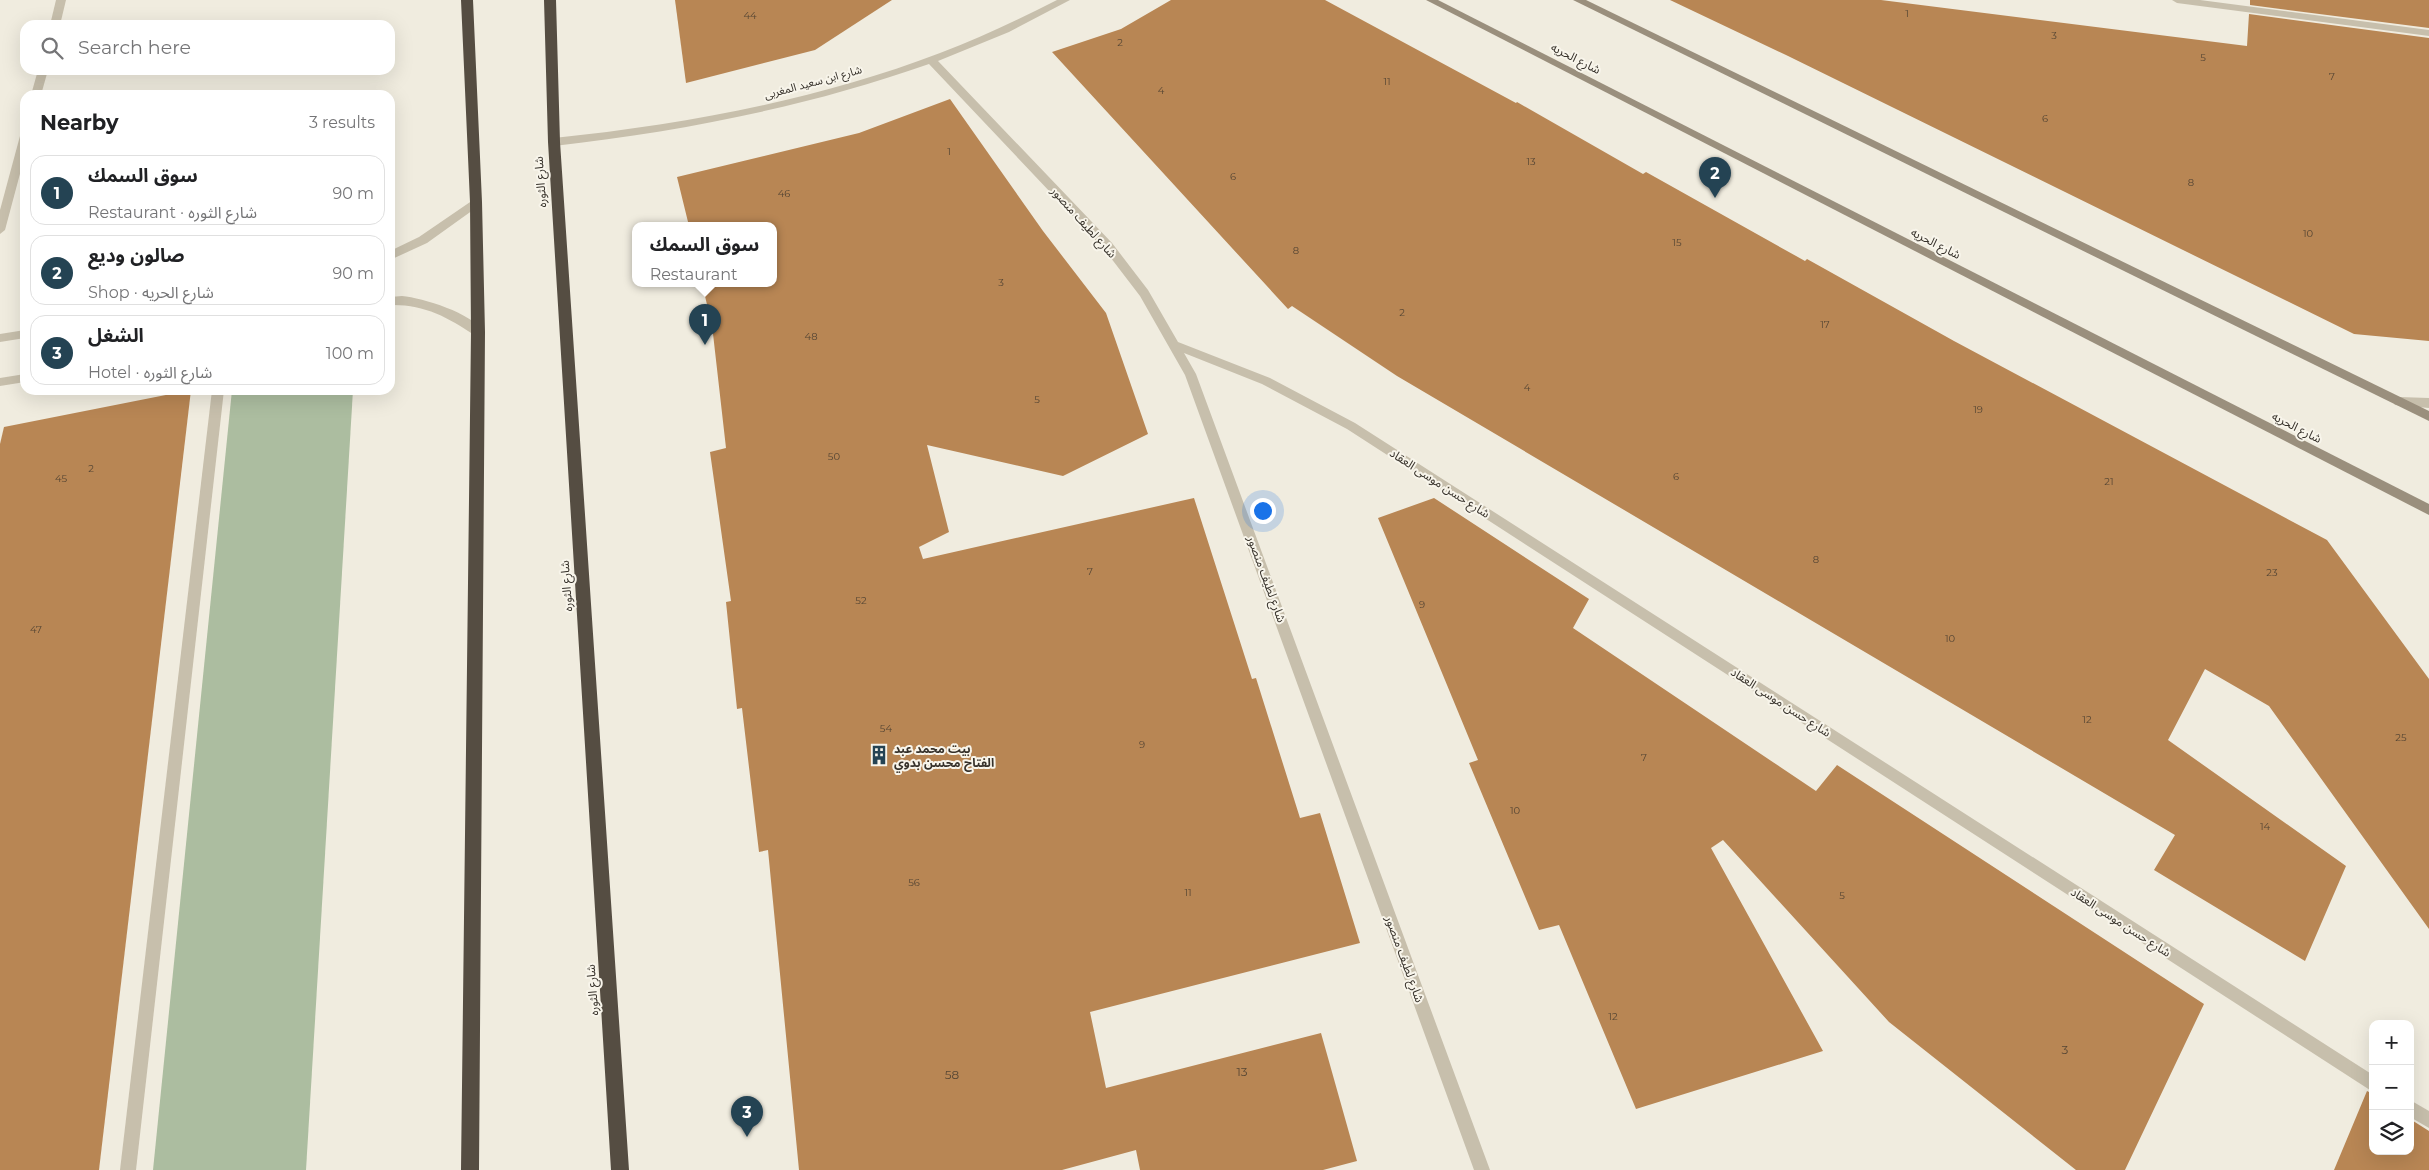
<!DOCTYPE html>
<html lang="en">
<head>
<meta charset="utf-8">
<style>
	body { margin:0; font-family:Montserrat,"Noto Sans Arabic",sans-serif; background:#f2f2f2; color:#202124 }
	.controls { position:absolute; right:15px; bottom:15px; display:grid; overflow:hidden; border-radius:10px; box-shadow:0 5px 20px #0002 }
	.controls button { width:45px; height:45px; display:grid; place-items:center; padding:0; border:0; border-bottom:1px solid #e0e0e0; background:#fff; color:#202124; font:25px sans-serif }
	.you { position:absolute; left:1262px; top:510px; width:18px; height:18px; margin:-12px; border:4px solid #fff; border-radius:50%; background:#1a73e8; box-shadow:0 0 0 8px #1a73e833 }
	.badge { display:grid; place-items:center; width:32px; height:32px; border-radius:50%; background:#244353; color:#fff; font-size:16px; font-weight:700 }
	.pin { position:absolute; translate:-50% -41px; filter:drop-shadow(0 1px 2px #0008) }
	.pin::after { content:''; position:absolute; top:26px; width:18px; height:15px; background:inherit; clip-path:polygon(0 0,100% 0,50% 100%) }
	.popup { position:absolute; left:632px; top:222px; width:145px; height:65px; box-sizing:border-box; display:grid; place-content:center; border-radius:10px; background:#fff; filter:drop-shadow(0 1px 4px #0005); font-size:16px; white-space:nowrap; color:#757577 }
	.popup b { font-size:19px; color:#202124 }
	.popup::after { content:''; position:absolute; left:50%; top:100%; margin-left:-10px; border:10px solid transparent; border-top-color:#fff }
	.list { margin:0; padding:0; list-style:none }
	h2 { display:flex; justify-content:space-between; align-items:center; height:65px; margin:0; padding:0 20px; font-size:21px }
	h2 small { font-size:16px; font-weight:400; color:#757577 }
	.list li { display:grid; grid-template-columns:32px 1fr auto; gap:15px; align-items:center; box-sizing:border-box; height:70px; margin:0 10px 10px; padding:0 10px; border:1px solid #e0e0e0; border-radius:15px }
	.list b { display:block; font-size:19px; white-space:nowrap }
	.list p { margin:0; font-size:16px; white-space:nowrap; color:#757577 }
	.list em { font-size:16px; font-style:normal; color:#757577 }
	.icon { flex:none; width:28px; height:28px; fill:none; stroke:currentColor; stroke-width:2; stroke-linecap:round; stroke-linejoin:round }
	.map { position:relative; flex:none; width:2429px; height:1170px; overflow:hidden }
	.search { position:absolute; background:#fff; box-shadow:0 5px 20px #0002; left:20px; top:20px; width:375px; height:55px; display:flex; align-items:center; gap:12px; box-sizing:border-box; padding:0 18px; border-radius:15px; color:#757577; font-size:19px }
	.panel { position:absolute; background:#fff; box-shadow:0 5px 20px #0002; left:20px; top:90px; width:375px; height:305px; border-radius:15px }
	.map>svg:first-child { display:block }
	.green { fill:#acbda0 }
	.building { fill:#b88654 }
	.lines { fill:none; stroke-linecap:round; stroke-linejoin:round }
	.street { fill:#c7bfac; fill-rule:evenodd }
	.secondary { fill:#9a8f7d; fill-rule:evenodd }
	.highway { fill:#554d42; fill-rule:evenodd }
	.labels { text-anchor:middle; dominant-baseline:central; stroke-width:4; stroke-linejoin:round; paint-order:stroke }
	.number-label { font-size:10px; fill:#564634 }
	.far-street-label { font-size:11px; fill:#36312a; stroke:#f8f5eb }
	.street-label { font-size:12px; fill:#36312a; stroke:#f8f5eb }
	.poi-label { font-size:12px; font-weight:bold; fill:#36312a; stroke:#f8f5eb; text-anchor:start }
	.near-number-label { font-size:12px; fill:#564634 }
</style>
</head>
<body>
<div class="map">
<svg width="2429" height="1170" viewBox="0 0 2429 1170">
	<rect width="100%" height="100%" fill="#f0ecdf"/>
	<polygon class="green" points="232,390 353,390 306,1170 153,1170"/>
	<g class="building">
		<polygon points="675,0 892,0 815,50 686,83"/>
		<polygon points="1171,0 1325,0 1516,103 1517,102 1643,174 1646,172 1805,261 1807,259 1954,341 2327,540 2429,679 2429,929 2269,706 2205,669 2168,740 2346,866 2305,961 2154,870 2175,835 1397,376 1292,306 1288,309 1052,52 1121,29"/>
		<polygon points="1670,0 1881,0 2247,46 2249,14 2429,38 2429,341 2354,334 1786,55"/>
		<polygon points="2250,0 2429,0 2429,28 2250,5"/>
		<polygon points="950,99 1043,231 1106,313 1148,434 1063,476 927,445 949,532 919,547 923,559 1194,498 1252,679 1256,678 1300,818 1320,813 1360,943 1090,1012 1106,1088 1321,1033 1357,1161 1323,1170 1140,1170 1136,1150 1062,1170 799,1170 768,850 759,852 742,708 737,709 726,602 731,601 710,452 726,448 712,325 702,284 774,284 774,226 689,226 677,177 859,133"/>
		<polygon points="191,390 99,1170 0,1170 0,444 4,427"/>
		<polygon points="1434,498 1589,599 1573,628 1816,791 1837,765 2204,1004 2125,1170 2076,1170 1889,1022 1723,840 1711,848 1823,1051 1636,1109 1559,925 1539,930 1469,763 1478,760 1378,518"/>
		<polygon points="2367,1091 2373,1094 2373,1151 2410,1151 2410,1119 2429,1131 2429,1170 2334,1170"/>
	</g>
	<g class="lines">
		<g class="street">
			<polygon points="56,0 66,0 60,25 50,25"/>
			<path d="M1057,0h13l-61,32 -71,29 174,182 36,47 30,52 92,36 85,45 1018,652v17l-1026,-663 -85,-45 -78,-31 12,21 294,796h-16l-289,-795 -45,-79 -36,-47 -175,-185c-122,43 -246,67 -375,82l-5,-4 5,-4c132,-14 263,-38 386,-85 40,-15 79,-34 117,-53z"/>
			<polygon points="2172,0 2200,0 2429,30 2429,36 2177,3"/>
			<polygon points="38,70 48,70 41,95 31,95"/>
			<polygon points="25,132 25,155 5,230 0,234 0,210 20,136"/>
			<polygon points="476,198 480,199 480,205 427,243 390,260 390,251 419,237"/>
			<path d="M402,296c21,2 70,17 82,36l-6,4 -4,-1c-26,-18 -51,-31 -84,-30v-8z"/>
			<polygon points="25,330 25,338 0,342 0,334"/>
			<polygon points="25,374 25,382 0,386 0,378"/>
			<polygon points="212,390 224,390 136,1170 120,1170"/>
			<polygon points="2399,397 2429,398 2429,408 2395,405 2393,402 2395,399"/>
			<polygon points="2410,1100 2429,1111 2429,1128 2410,1117"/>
		</g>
		<g class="secondary">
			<polygon points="1426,0 1438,0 2429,504 2429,515"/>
			<polygon points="1573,0 1586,0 2429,411 2429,421"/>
		</g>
		<g class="highway">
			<polygon points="461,0 473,0 482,202 485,332 479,1170 461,1170 471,332 470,202"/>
			<polygon points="544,0 556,0 560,142 629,1170 611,1170 548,142"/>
		</g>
	</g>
	<defs>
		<symbol id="building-bare" viewBox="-9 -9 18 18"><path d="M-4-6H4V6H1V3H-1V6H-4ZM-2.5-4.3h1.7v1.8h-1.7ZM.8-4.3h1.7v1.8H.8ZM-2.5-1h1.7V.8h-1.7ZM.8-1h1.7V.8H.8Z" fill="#244353" stroke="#f8f5eb" stroke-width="2.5" paint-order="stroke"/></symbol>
	</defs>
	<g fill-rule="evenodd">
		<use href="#building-bare" x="865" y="741" width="28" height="28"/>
	</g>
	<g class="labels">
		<g class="number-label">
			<text x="1907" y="13">1</text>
			<text x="750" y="15">44</text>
			<text x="2054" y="35">3</text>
			<text x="1120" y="42">2</text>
			<text x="2203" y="57">5</text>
			<text x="2332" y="76">7</text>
			<text x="1387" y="81">11</text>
			<text x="1161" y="90">4</text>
			<text x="2045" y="118">6</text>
			<text x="949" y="151">1</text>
			<text x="1531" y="161">13</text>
			<text x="1233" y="176">6</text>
			<text x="2191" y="182">8</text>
			<text x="784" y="193">46</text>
			<text x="2308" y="233">10</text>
			<text x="1677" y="242">15</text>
			<text x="1296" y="250">8</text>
			<text x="1001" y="282">3</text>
			<text x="1402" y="312">2</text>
			<text x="1825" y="324">17</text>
			<text x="811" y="336">48</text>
			<text x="1527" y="387">4</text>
			<text x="1037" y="399">5</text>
			<text x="1978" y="409">19</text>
			<text x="834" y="456">50</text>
			<text x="91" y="468">2</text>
			<text x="1676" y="476">6</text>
			<text x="61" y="478">45</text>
			<text x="2109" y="481">21</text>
			<text x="1816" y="559">8</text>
			<text x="1090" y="571">7</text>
			<text x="2272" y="572">23</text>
			<text x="861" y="600">52</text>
			<text x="1422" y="604">9</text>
			<text x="36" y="629">47</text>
			<text x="1950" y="638">10</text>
			<text x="2087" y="719">12</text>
			<text x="886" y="728">54</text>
			<text x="2401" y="737">25</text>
			<text x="1142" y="744">9</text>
			<text x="1644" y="757">7</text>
			<text x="1515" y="810">10</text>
			<text x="2265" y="826">14</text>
			<text x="914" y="882">56</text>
			<text x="1188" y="892">11</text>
			<text x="1842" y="895">5</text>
			<text x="1613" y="1016">12</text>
		</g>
		<g class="far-street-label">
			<text transform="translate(813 82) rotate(-15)">شارع ابن سعيد المغربى</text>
		</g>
		<g class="street-label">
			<text transform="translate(1576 58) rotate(27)">شارع الحريه</text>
			<text transform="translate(540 182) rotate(-94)">شارع الثوره</text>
			<text transform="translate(1084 222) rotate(48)">شارع لطيف منصور</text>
			<text transform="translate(1936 243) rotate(27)">شارع الحريه</text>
			<text transform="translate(2297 427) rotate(27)">شارع الحريه</text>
			<text transform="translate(1440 483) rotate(33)">شارع حسن موسى العقاد</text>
			<text transform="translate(1267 579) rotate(70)">شارع لطيف منصور</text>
			<text transform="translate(566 586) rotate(-94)">شارع الثوره</text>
			<text transform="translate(1781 702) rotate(33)">شارع حسن موسى العقاد</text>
			<text transform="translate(2121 922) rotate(33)">شارع حسن موسى العقاد</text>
			<text transform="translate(1405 959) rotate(70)">شارع لطيف منصور</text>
			<text transform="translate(592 990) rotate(-94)">شارع الثوره</text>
		</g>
		<g class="poi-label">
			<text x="894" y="748">بيت محمد عبد<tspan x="894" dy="14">الفتاح محسن بدوي</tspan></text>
		</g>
		<g class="near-number-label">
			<text x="2065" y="1049">3</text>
			<text x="1242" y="1071">13</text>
			<text x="952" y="1074">58</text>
		</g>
	</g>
</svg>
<div class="controls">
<button>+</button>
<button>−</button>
<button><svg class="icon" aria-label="layers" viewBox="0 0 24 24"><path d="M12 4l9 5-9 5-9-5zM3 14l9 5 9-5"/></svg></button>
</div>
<div class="you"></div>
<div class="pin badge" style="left:705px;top:345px">1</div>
<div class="popup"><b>سوق السمك</b>Restaurant</div>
<div class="pin badge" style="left:1715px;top:198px">2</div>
<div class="pin badge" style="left:747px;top:1137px">3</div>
<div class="search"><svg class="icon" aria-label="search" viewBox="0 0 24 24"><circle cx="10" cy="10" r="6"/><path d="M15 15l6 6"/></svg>Search here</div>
<section class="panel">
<h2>Nearby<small>3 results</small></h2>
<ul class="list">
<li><span class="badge">1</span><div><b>سوق السمك</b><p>Restaurant · شارع الثوره</p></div><em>90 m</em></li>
<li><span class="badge">2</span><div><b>صالون وديع</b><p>Shop · شارع الحريه</p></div><em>90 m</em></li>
<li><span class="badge">3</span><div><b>الشغل</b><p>Hotel · شارع الثوره</p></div><em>100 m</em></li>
</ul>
</section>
</div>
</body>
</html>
